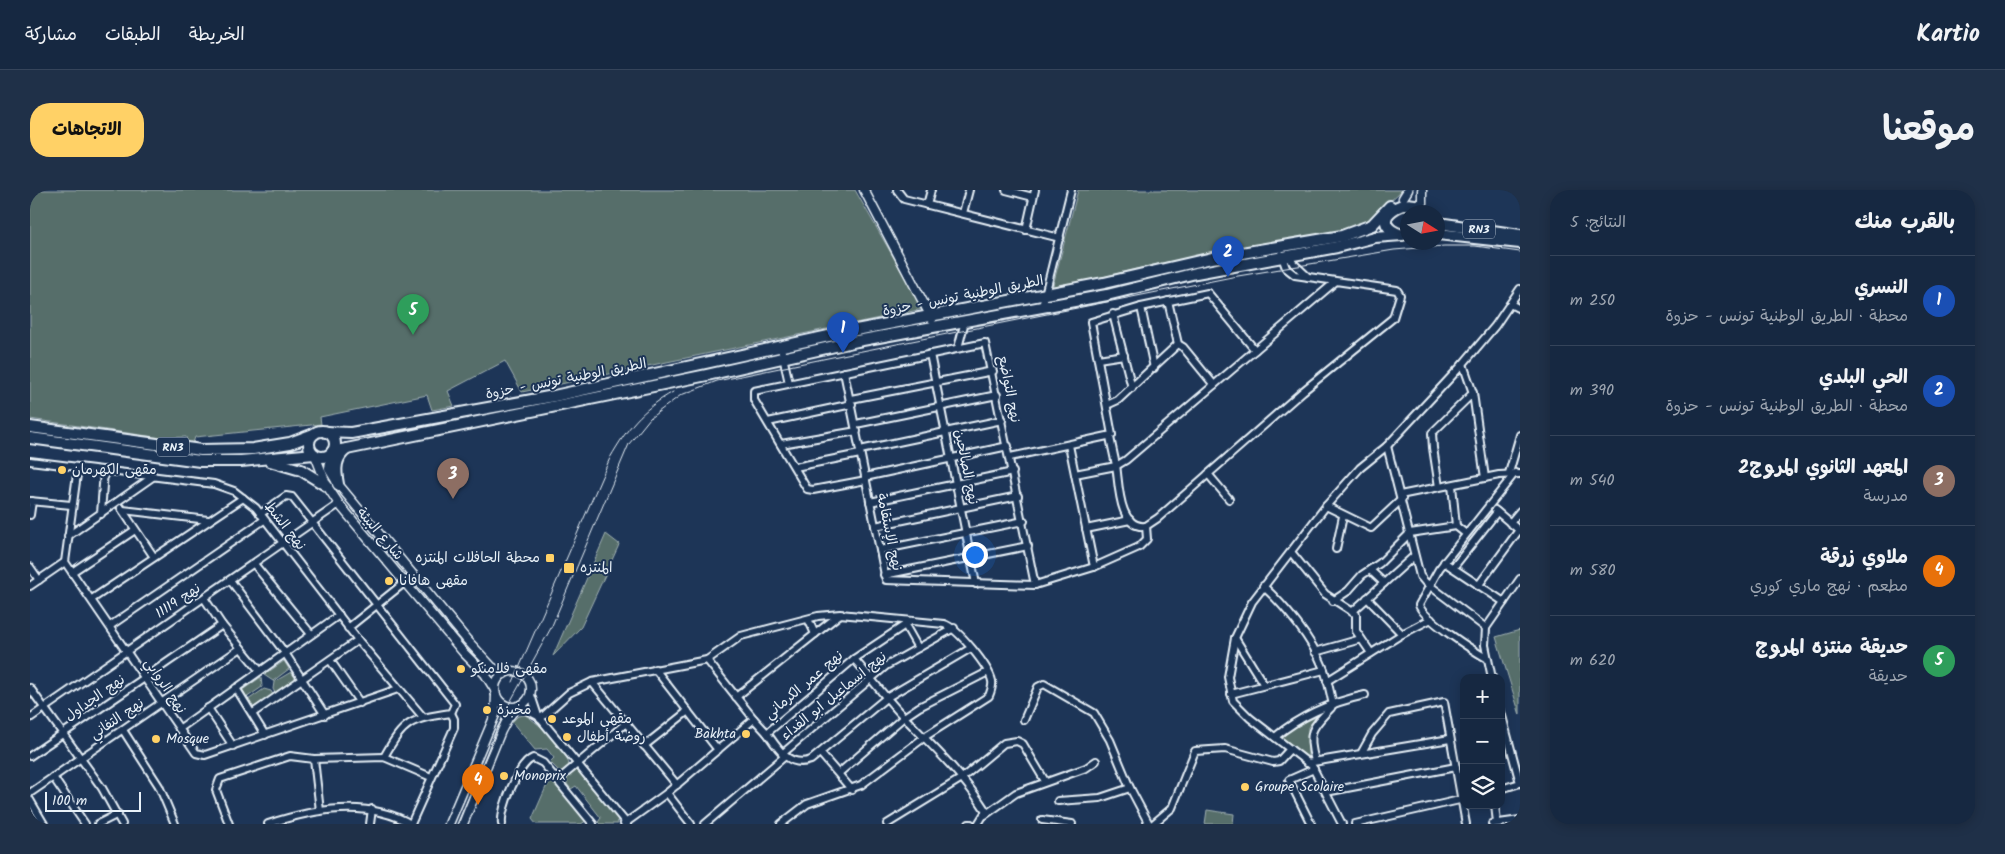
<!DOCTYPE html>
<html lang="ar">
<head>
<meta charset="utf-8">
<style>
	body { margin:0; font-family:Kalam,"Playpen Sans Arabic",sans-serif; background:#1f3048; color:#f1f3f6; direction:rtl }
	.controls { position:absolute; right:15px; bottom:15px; display:grid; overflow:hidden; border-radius:10px; box-shadow:0 2px 12px #0003 }
	.controls button { width:45px; height:45px; display:grid; place-items:center; padding:0; border:0; border-bottom:1px solid #35445a; background:#162841; color:#f1f3f6; font:25px sans-serif }
	.compass { position:absolute; left:1370px; top:15px; width:45px; height:45px; border-radius:50%; background:#162841; box-shadow:0 2px 12px #0003; rotate:101deg }
	.scale { position:absolute; left:15px; bottom:12px; width:96px; box-sizing:border-box; padding-left:5px; border:2px solid #e8f1f8; border-top:0; font-size:14px; line-height:18px; white-space:nowrap; color:#e8f1f8; -webkit-text-stroke:4px #1d3557; paint-order:stroke }
	.you { position:absolute; left:944px; top:364px; width:18px; height:18px; margin:-12px; border:4px solid #fff; border-radius:50%; background:#1a73e8; box-shadow:0 0 0 8px #1a73e833 }
	.badge { display:grid; place-items:center; width:32px; height:32px; border-radius:50%; background:#ffd166; color:#fff; font-size:16px; font-weight:700 }
	.pin { position:absolute; translate:-50% -41px; filter:drop-shadow(0 1px 2px #0008) }
	.pin::after { content:''; position:absolute; top:26px; width:18px; height:15px; background:inherit; clip-path:polygon(0 0,100% 0,50% 100%) }
	.list { margin:0; padding:0; list-style:none }
	h2 { display:flex; justify-content:space-between; align-items:center; height:65px; margin:0; padding:0 20px; font-size:21px }
	h2 small { font-size:16px; font-weight:400; color:#9ea6b1 }
	.list li { display:grid; grid-template-columns:32px 1fr auto; gap:15px; align-items:center; box-sizing:border-box; height:90px; padding:0 20px; border-top:1px solid #35445a }
	.list b { display:block; font-size:19px; white-space:nowrap }
	.list p { margin:0; font-size:16px; white-space:nowrap; color:#9ea6b1 }
	.list em { font-size:16px; font-style:normal; color:#9ea6b1 }
	.icon { flex:none; width:28px; height:28px; fill:none; stroke:currentColor; stroke-width:2; stroke-linecap:round; stroke-linejoin:round }
	.map { position:relative; flex:none; width:1490px; height:634px; overflow:hidden; direction:ltr; border-radius:20px }
	header { display:flex; align-items:center; gap:30px; box-sizing:border-box; height:70px; padding:0 25px; background:#162841; border-bottom:1px solid #35445a }
	header strong { font-size:24px }
	nav { display:flex; gap:28px; margin-inline-start:auto; font-size:18px }
	.intro { display:flex; align-items:center; justify-content:space-between; box-sizing:border-box; height:120px; padding:0 30px }
	h1 { margin:0; font-size:35px }
	.button { padding:12px 22px; border-radius:20px; background:#ffd166; color:#111; font-size:18px; font-weight:700 }
	main { display:flex; gap:30px; padding:0 30px }
	aside { flex:1; background:#162841; border-radius:20px; box-shadow:0 2px 12px #0003 }
	.map>svg:first-child { display:block }
	.green { fill:#576e6a; stroke:#a0b0b1 }
	.lines { fill:none; stroke-linecap:round; stroke-linejoin:round }
	.minor-casing { stroke:#e8f1f8; stroke-width:10 }
	.tertiary-casing { stroke:#e8f1f8; stroke-width:11 }
	.trunk-casing { stroke:#e8f1f8; stroke-width:14 }
	.minor { stroke:#1d3557; stroke-width:6 }
	.tertiary { stroke:#1d3557; stroke-width:8 }
	.trunk { stroke:#1d3557; stroke-width:10 }
	.tram { stroke:#e8f1f8; stroke-width:1 }
	.poi-dot { fill:#ffd166; stroke:#1d3557; stroke-width:2 }
	.labels { text-anchor:middle; dominant-baseline:central; stroke-width:4; stroke-linejoin:round; paint-order:stroke }
	.shield { fill:#1d3557; stroke:#abb9c8; stroke-width:1 }
	.shield-label { font-size:12px; font-weight:bold; fill:#e8f1f8 }
	.street-label { font-size:14px; fill:#e8f1f8; stroke:#1d3557 }
	.poi-label { font-size:14px; fill:#e8f1f8; stroke:#1d3557; text-anchor:start }
</style>
</head>
<body>
<header>
<strong>Kartio</strong>
<nav><a>الخريطة</a><a>الطبقات</a><a>مشاركة</a></nav>
</header>
<div class="intro"><h1>موقعنا</h1><a class="button">الاتجاهات</a></div>
<main>
<aside>
<h2>بالقرب منك<small>النتائج: 5</small></h2>
<ul class="list">
<li><span class="badge" style="background:#1a4fb4">1</span><div><b>النسري</b><p>محطة · الطريق الوطنية تونس - حزوة</p></div><em>250 m</em></li>
<li><span class="badge" style="background:#1a4fb4">2</span><div><b>الحي البلدي</b><p>محطة · الطريق الوطنية تونس - حزوة</p></div><em>390 m</em></li>
<li><span class="badge" style="background:#8d6e63">3</span><div><b>المعهد الثانوي المروج2</b><p>مدرسة</p></div><em>540 m</em></li>
<li><span class="badge" style="background:#e8710a">4</span><div><b>ملاوي زرقة</b><p>مطعم · نهج ماري كوري</p></div><em>580 m</em></li>
<li><span class="badge" style="background:#2e9e5b">5</span><div><b>حديقة منتزه المروج</b><p>حديقة</p></div><em>620 m</em></li>
</ul>
</aside>
<div class="map">
<svg width="1490" height="634" viewBox="0 0 1490 634">
	<rect width="100%" height="100%" fill="#1d3557"/>
	<filter id="ink" filterUnits="userSpaceOnUse"><feTurbulence type="fractalNoise" baseFrequency=".02" numOctaves="2"/><feDisplacementMap in="SourceGraphic" scale="10" xChannelSelector="R" yChannelSelector="G"/><feConvolveMatrix kernelMatrix="1 2 1 2 8 2 1 2 1" color-interpolation-filters="sRGB"/></filter>
	<g filter="url(#ink)">
		<g class="green">
			<polygon points="0,0 825,0 893,119 492,202 475,171 418,201 424,216 402,220 397,205 290,227 291,234 165,247 163,253 157,251 156,247 132,248 0,229"/>
			<polygon points="1048,0 1372,0 1333,37 1320,41 1132,73 1022,99"/>
			<polygon points="576,344 589,354 588,357 551,437 523,466"/>
			<polygon points="1490,440 1490,525 1466,447"/>
			<polygon points="254,471 259,479 243,491 234,485"/>
			<polygon points="261,482 266,489 245,503 243,499 244,492"/>
			<polygon points="231,487 232,497 216,508 211,501"/>
			<polygon points="234,499 241,501 243,505 223,518 218,510"/>
			<path d="M495,525c15,9 43,34 44,51l-6,6 -5,-2 -8,-8 4,-4 -7,-9 -12,1 -23,-28 6,-6z"/>
			<polygon points="1286,527 1278,537 1278,568 1251,547 1262,538"/>
			<polygon points="544,580 549,581 587,626 588,634 570,634 568,632 571,628 546,596 541,599 537,594 537,586"/>
			<polygon points="523,589 556,631 551,634 506,634 502,629 516,597"/>
			<polygon points="1177,620 1204,624 1203,634 1175,634"/>
		</g>
		<g class="lines">
			<defs>
				<g id="minor">
					<polyline points="867,0 874,9 1030,48"/>
					<polyline points="976,0 1003,7"/>
					<polyline points="897,15 901,0"/>
					<polyline points="933,23 939,0"/>
					<polyline points="996,40 1005,0"/>
					<polyline points="1258,64 1263,73 1278,87"/>
					<polyline points="1138,111 1148,154"/>
					<polyline points="1480,114 1490,119"/>
					<polyline points="1012,117 1041,0"/>
					<polyline points="1111,117 1124,178"/>
					<polyline points="1083,124 1102,198"/>
					<polyline points="751,158 759,193"/>
					<polyline points="928,158 935,131"/>
					<polyline points="900,164 946,394"/>
					<polyline points="1068,169 1094,165"/>
					<polyline points="1433,174 1443,203 1455,288"/>
					<polyline points="814,182 856,390 1005,395 1064,377 1109,357 1117,349 1116,336"/>
					<polyline points="821,209 963,181"/>
					<polyline points="1077,215 1088,210 1148,154 1153,157 1184,195"/>
					<polyline points="738,232 822,214"/>
					<polyline points="826,234 967,205"/>
					<path d="M1080,247c2,10 4,19 6,28 3,17 2,65 30,61"/>
					<polyline points="751,254 827,241"/>
					<polyline points="1039,255 1064,377"/>
					<polyline points="1357,256 1390,386 1395,392 1456,438"/>
					<polyline points="830,260 972,230"/>
					<polyline points="980,267 1082,245 1061,132 1111,117 1178,103 1225,160"/>
					<polyline points="0,271 184,294 204,301 226,318 328,450 393,527"/>
					<polyline points="48,277 35,372 166,563 175,565 368,499"/>
					<polyline points="765,277 830,264"/>
					<polyline points="1479,283 1490,245"/>
					<polyline points="1045,284 1086,276 1096,270 1305,92"/>
					<polyline points="1178,284 1199,309"/>
					<polyline points="835,287 978,256"/>
					<polyline points="836,290 783,300 777,299 724,210 724,201 955,153 1005,395"/>
					<polyline points="1422,295 1426,336"/>
					<polyline points="1409,297 1403,258 1402,243 1443,203"/>
					<polyline points="1370,305 1469,285 1490,284"/>
					<polyline points="0,311 41,315"/>
					<polyline points="840,312 983,282"/>
					<polyline points="1296,316 1341,338 1372,309"/>
					<polyline points="91,318 124,367"/>
					<polyline points="93,320 178,330"/>
					<polyline points="1465,320 1490,341"/>
					<polyline points="71,324 74,280"/>
					<path d="M230,324l26,-18 6,1 163,207 -4,9c-41,6 -47,8 -67,44"/>
					<polyline points="0,325 2,311"/>
					<polyline points="1480,333 1490,321"/>
					<polyline points="845,336 988,306"/>
					<polyline points="1116,336 1128,328 1273,201 1363,128 1370,105 1367,100 1265,85 1256,78 1251,64"/>
					<polyline points="1056,339 1100,330"/>
					<polyline points="38,346 124,286"/>
					<polyline points="1306,359 1313,326"/>
					<polyline points="850,360 994,331"/>
					<polyline points="1261,362 1295,404 1326,424 1326,441 1341,463"/>
					<polyline points="1414,372 1474,412"/>
					<polyline points="224,374 281,444"/>
					<polyline points="0,377 9,390"/>
					<polyline points="1423,378 1467,322"/>
					<polyline points="1340,380 1354,393"/>
					<polyline points="42,382 105,340"/>
					<polyline points="854,385 998,356"/>
					<polyline points="200,390 255,463 295,525"/>
					<polyline points="0,396 35,372"/>
					<path d="M1233,396c22,20 49,53 60,81 5,12 7,26 10,38"/>
					<polyline points="1448,396 1489,340"/>
					<polyline points="174,408 192,435 230,481"/>
					<polyline points="1337,408 1372,444"/>
					<polyline points="62,409 213,308"/>
					<polyline points="1303,411 1318,401 1332,385 1350,373 1380,343 1426,336 1436,344"/>
					<polyline points="1322,422 1384,366"/>
					<polyline points="778,429 785,444"/>
					<polyline points="875,435 888,458"/>
					<polyline points="80,436 234,330"/>
					<polyline points="318,438 384,385"/>
					<polyline points="1205,448 1234,495"/>
					<polyline points="1285,462 1331,449"/>
					<path d="M824,469c16,18 31,38 48,56 30,31 60,58 84,96l-8,13"/>
					<path d="M1458,469c-14,-8 -66,-41 -69,-54l20,-36 76,-96"/>
					<polyline points="300,470 330,513"/>
					<polyline points="677,470 724,529"/>
					<polyline points="625,479 688,560"/>
					<polyline points="1462,488 1455,455 1456,438 1490,389"/>
					<polyline points="1297,491 1372,444 1401,429"/>
					<polyline points="562,492 647,595"/>
					<polyline points="0,498 72,598 92,634"/>
					<polyline points="206,498 235,545"/>
					<polyline points="1201,504 1294,480"/>
					<polyline points="706,507 809,425"/>
					<polyline points="489,516 508,526 500,502"/>
					<polyline points="178,518 203,556"/>
					<polyline points="1471,522 1490,593 1471,599"/>
					<polyline points="223,523 328,450"/>
					<polyline points="509,527 597,634"/>
					<polyline points="0,528 309,314"/>
					<path d="M510,529l29,-26 23,-11 115,-22 34,-24 77,-20 22,-2 104,10c14,4 45,43 48,57 1,5 -1,10 -3,15l-63,40 -65,49 -54,19 -26,20"/>
					<polyline points="994,530 1008,497 1014,494 1064,523 1080,550 1100,598 1119,634"/>
					<polyline points="149,539 309,425"/>
					<polyline points="93,540 129,596 145,634"/>
					<path d="M737,543c11,16 22,35 44,27l75,-62 85,-50"/>
					<path d="M1245,547c25,-21 58,-35 90,-42"/>
					<polyline points="614,556 658,521"/>
					<polyline points="1332,562 1342,544 1359,524 1414,512 1436,634"/>
					<polyline points="752,564 856,476 924,438"/>
					<polyline points="791,564 822,600"/>
					<polyline points="0,566 192,435"/>
					<polyline points="284,569 290,621"/>
					<path d="M1285,571c-8,-28 -4,-33 16,-53"/>
					<polyline points="1277,573 1420,549"/>
					<polyline points="809,583 874,527 889,517 958,482"/>
					<polyline points="23,587 55,634"/>
					<polyline points="528,590 595,534"/>
					<polyline points="1296,602 1426,577"/>
					<polyline points="0,603 211,458"/>
					<polyline points="637,603 661,634"/>
					<polyline points="0,610 14,634"/>
					<polyline points="1028,611 1070,608 1100,598"/>
					<polyline points="1465,615 1467,633"/>
					<polyline points="955,625 986,603 1056,578 1066,571"/>
					<polyline points="1012,630 1042,634"/>
					<polyline points="68,634 88,624"/>
					<polyline points="199,634 186,600 190,589 260,566 284,569 354,567 401,587"/>
					<path d="M238,634c46,-15 99,-25 143,0"/>
					<polyline points="340,634 342,619"/>
					<polyline points="381,634 424,538 424,529 421,523"/>
					<path d="M472,634c-2,-15 17,-61 31,-66l10,5 50,61"/>
					<polyline points="594,634 637,603 724,529 737,543 824,469 881,431"/>
					<polyline points="675,634 754,567"/>
					<polyline points="857,634 932,588 974,553 987,551 993,554 1015,591"/>
					<polyline points="939,634 941,634"/>
					<polyline points="1123,634 1142,618 1165,561 1195,559 1243,572 1249,571 1260,559"/>
					<polyline points="1281,634 1259,590 1284,579"/>
					<polyline points="1312,634 1282,576 1220,528 1203,511 1198,487 1205,448 1222,412 1296,316 1330,278 1357,256 1433,174 1465,136 1490,99"/>
					<polyline points="1325,634 1434,609"/>
					<polyline points="1462,634 1490,630"/>
				</g>
				<g id="tertiary">
					<polyline points="834,0 902,129"/>
					<polyline points="1373,8 1378,0"/>
					<polyline points="1392,17 1392,0"/>
					<polyline points="301,263 299,279 308,294 437,450 462,477 474,484"/>
					<polyline points="285,265 297,296 309,314 433,462 455,484 465,500"/>
					<circle cx="483" cy="499" r="18"/>
					<polyline points="419,634 465,525 466,505"/>
					<polyline points="433,634 471,541 478,528 488,516"/>
				</g>
				<g id="trunk">
					<polyline points="1408,33 1490,45"/>
					<polyline points="1408,44 1490,53"/>
					<path d="M1372,45c-42,-14 10,-45 21,-23"/>
					<polyline points="0,237 171,260 223,259 260,253 284,244"/>
					<circle cx="292" cy="254" r="13"/>
					<polyline points="296,242 321,243 524,206 826,140 1074,93 1182,68 1312,46 1342,35 1360,16"/>
					<polyline points="0,248 170,271 211,271 284,264"/>
					<polyline points="302,262 677,185 827,151 1077,105 1166,83 1307,57 1345,47 1372,45"/>
					<polyline points="240,271 271,280 297,296"/>
					<path d="M308,294c-3,-15 -3,-26 9,-35"/>
				</g>
			</defs>
			<use href="#minor" class="minor-casing"/>
			<use href="#tertiary" class="tertiary-casing"/>
			<use href="#trunk" class="trunk-casing"/>
			<use href="#minor" class="minor"/>
			<use href="#tertiary" class="tertiary"/>
			<use href="#trunk" class="trunk"/>
			<g class="tram">
				<path d="M483,492l97,-224c18,-31 31,-48 63,-66"/>
				<polyline points="427,634 478,516 521,438 599,254 620,228 651,205 687,191 817,164 1202,87 1364,60 1414,56 1445,56 1490,62"/>
			</g>
		</g>
	</g>
	<g class="poi-dot">
		<circle cx="32" cy="280" r="5"/>
		<rect x="515" y="363" width="10" height="10" rx="2.5"/>
		<rect x="533" y="372" width="12" height="12" rx="2.5"/>
		<circle cx="359" cy="391" r="5"/>
		<circle cx="431" cy="479" r="5"/>
		<circle cx="457" cy="520" r="5"/>
		<circle cx="522" cy="529" r="5"/>
		<circle cx="716" cy="544" r="5"/>
		<circle cx="537" cy="547" r="5"/>
		<circle cx="126" cy="549" r="5"/>
		<circle cx="474" cy="586" r="5"/>
		<circle cx="1215" cy="597" r="5"/>
	</g>
	<g class="labels">
		<g class="shield">
			<rect x="1433" y="29.5" width="32" height="19" rx="4"/>
			<rect x="127" y="247.5" width="32" height="19" rx="4"/>
		</g>
		<g class="shield-label">
			<text x="1449" y="39">RN3</text>
			<text x="143" y="257">RN3</text>
		</g>
		<g class="street-label">
			<text transform="translate(933 106) rotate(-11)">الطريق الوطنية تونس - حزوة</text>
			<text transform="translate(536 189) rotate(-11)">الطريق الوطنية تونس - حزوة</text>
			<text transform="translate(979 199) rotate(79)">نهج التواضع</text>
			<text transform="translate(936 277) rotate(79)">نهج الصالحين</text>
			<text transform="translate(255 336) rotate(52)">نهج الشط</text>
			<text transform="translate(859 342) rotate(78)">نهج الإستقامة</text>
			<text transform="translate(350 344) rotate(50)">شارع البيئة</text>
			<text transform="translate(148 411) rotate(-34)">نهج 11119</text>
			<text transform="translate(774 495) rotate(-40)">نهج عمر الكرماني</text>
			<text transform="translate(135 496) rotate(56)">نهج الروابي</text>
			<text transform="translate(804 506) rotate(-39)">نهج اسماعيل ابو الفداء</text>
			<text transform="translate(65 508) rotate(-35)">نهج الجداول</text>
			<text transform="translate(87 529) rotate(-34)">نهج التفاني</text>
		</g>
		<g class="poi-label">
			<text x="42" y="280">مقهى الكهرمان</text>
			<text x="510" y="368" text-anchor="end">محطة الحافلات المنتزه</text>
			<text x="550" y="378">المنتزه</text>
			<text x="369" y="391">مقهى هافانا</text>
			<text x="441" y="479">مقهى فلامنكو</text>
			<text x="467" y="520">مخبزة</text>
			<text x="532" y="529">مقهى الموعد</text>
			<text x="706" y="544" text-anchor="end">Bakhta</text>
			<text x="547" y="547">روضة أطفال</text>
			<text x="136" y="549">Mosque</text>
			<text x="484" y="586">Monoprix</text>
			<text x="1225" y="597">Groupe Scolaire</text>
		</g>
	</g>
</svg>
<div class="controls">
<button>+</button>
<button>−</button>
<button><svg class="icon" aria-label="layers" viewBox="0 0 24 24"><path d="M12 4l9 5-9 5-9-5zM3 14l9 5 9-5"/></svg></button>
</div>
<svg class="compass" viewBox="-18 -18 36 36"><path d="M0-13l5 13h-10z" fill="#e53935"/><path d="M0 13l5-13h-10z" fill="#9ea6b1"/></svg>
<div class="scale">100 m</div>
<div class="you"></div>
<div class="pin badge" style="left:813px;top:163px;background:#1a4fb4">1</div>
<div class="pin badge" style="left:1198px;top:87px;background:#1a4fb4">2</div>
<div class="pin badge" style="left:423px;top:309px;background:#8d6e63">3</div>
<div class="pin badge" style="left:448px;top:615px;background:#e8710a">4</div>
<div class="pin badge" style="left:383px;top:145px;background:#2e9e5b">5</div>
</div>
</main>
</body>
</html>
